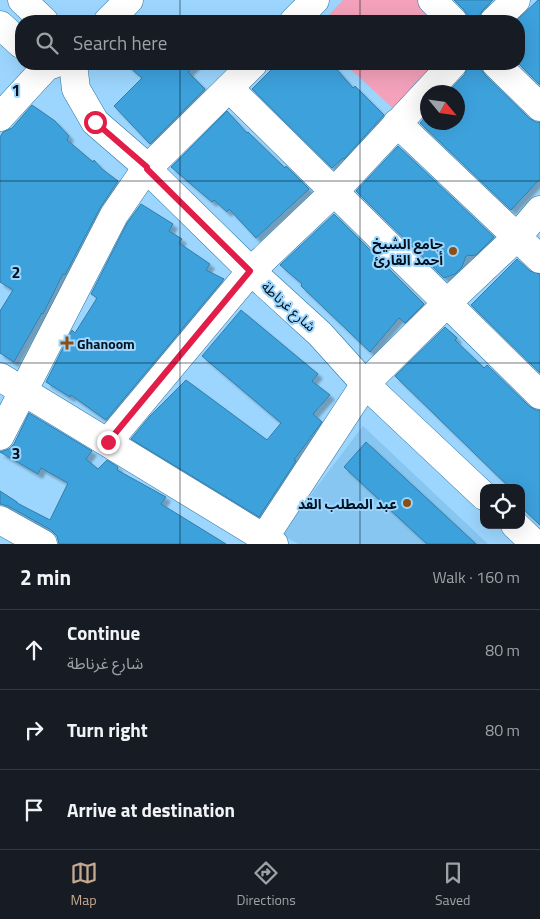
<!DOCTYPE html>
<html lang="en">
<head>
<meta charset="utf-8">
<style>
	body { margin:0; font-family:"Titillium Web","Noto Sans Arabic",sans-serif; background:#242831; color:#f1f3f6 }
	.controls { position:absolute; right:15px; bottom:15px; display:grid; overflow:hidden; border-radius:10px; box-shadow:0 5px 20px #0002 }
	.controls button { width:45px; height:45px; display:grid; place-items:center; padding:0; border:0; border-bottom:1px solid #363941; background:#171b24; color:#f1f3f6; font:25px sans-serif }
	.compass { position:absolute; left:420px; top:85px; width:45px; height:45px; border-radius:50%; background:#171b24; box-shadow:0 5px 20px #0002; rotate:119deg }
	.stop { position:absolute; width:15px; height:15px; margin:-11px; border:4px solid #e11d48; border-radius:50%; background:#fff }
	.stop.end { background:#e11d48; border-color:#fff; box-shadow:0 1px 5px #0008 }
	.list { margin:0; padding:0; list-style:none }
	h2 { display:flex; justify-content:space-between; align-items:center; height:65px; margin:0; padding:0 20px; font-size:21px }
	h2 small { font-size:16px; font-weight:400; color:#9ea1a6 }
	.list li { display:grid; grid-template-columns:32px 1fr auto; gap:15px; align-items:center; box-sizing:border-box; height:80px; padding:0 20px; border-top:1px solid #363941 }
	.list b { display:block; font-size:19px; white-space:nowrap }
	.list p { margin:0; font-size:16px; white-space:nowrap; color:#9ea1a6 }
	.list em { font-size:16px; font-style:normal; color:#9ea1a6 }
	.icon { flex:none; width:28px; height:28px; fill:none; stroke:currentColor; stroke-width:2; stroke-linecap:round; stroke-linejoin:round }
	.map { position:relative; flex:none; width:540px; height:544px; overflow:hidden }
	.search { position:absolute; background:#171b24; box-shadow:0 5px 20px #0002; left:15px; right:15px; top:15px; height:55px; display:flex; align-items:center; gap:12px; box-sizing:border-box; padding:0 18px; border-radius:20px; color:#9ea1a6; font-size:19px }
	.sheet { height:305px; background:#171b24 }
	nav { display:flex; justify-content:space-around; align-items:center; box-sizing:border-box; height:70px; border-top:1px solid #363941; background:#171b24; font-size:14px; color:#9ea1a6 }
	nav a { display:grid; justify-items:center; gap:2px }
	nav .on { color:#c4a98f }
	.map>svg:first-child { display:block }
	.built { fill:#87c6f1 }
	.green { fill:#f4a2bc }
	.building { fill:#3ea1dc; stroke:#317daa; filter:url(#shadow) }
	.lines { fill:none; stroke-linecap:round; stroke-linejoin:round }
	.minor-casing { stroke:#2875a2; stroke-width:29 }
	.major-casing { stroke:#2875a2; stroke-width:29 }
	.minor { stroke:#fff; stroke-width:28 }
	.major { stroke:#fff; stroke-width:28 }
	.route { stroke:#e11d48; stroke-width:6 }
	.grid { fill:none; stroke:#001220; stroke-width:1; stroke-opacity:0.55 }
	.poi-dot { fill:#8c4f11; stroke:#9cd6fe; stroke-width:2 }
	.labels { text-anchor:middle; dominant-baseline:central; stroke-width:4; stroke-linejoin:round; paint-order:stroke }
	.poi-label { font-size:14px; font-weight:bold; fill:#001220; stroke:#9cd6fe; text-anchor:end }
	.street-label { font-size:14px; fill:#001220; stroke:#9cd6fe }
	.grid-label { font-size:16px; text-anchor:middle; font-weight:bold; fill:#001220; stroke:#9cd6fe; stroke-width:4; stroke-linejoin:round; paint-order:stroke }
</style>
</head>
<body>
<div class="map">
<svg width="540" height="544" viewBox="0 0 540 544">
	<defs>
		<filter id="shadow"><feDropShadow dx="4.5" dy="4.5" stdDeviation="1" flood-color="#0004"/></filter>
	</defs>
	<rect width="100%" height="100%" fill="#9cd6fe"/>
	<polygon class="built" points="363,426 488,544 298,544 281,534"/>
	<g class="green">
		<polygon points="343,0 422,0 444,21 323,21"/>
		<polygon points="345,64 446,64 398,113"/>
	</g>
	<g class="building">
		<polygon points="454,0 493,0 483,10 479,16 479,21 468,21 468,16 464,10"/>
		<polygon points="538,0 540,0 540,85 519,64 519,21 516,21"/>
		<polygon points="126,64 196,64 188,72 205,89 150,144 114,106 142,78"/>
		<polygon points="277,64 332,64 353,88 355,86 384,115 344,159 343,158 332,168 252,89"/>
		<polygon points="468,64 477,64 485,75 529,118 536,122 540,122 540,179 511,210 420,123 428,114 428,122 458,122 458,92 448,92 465,74"/>
		<polygon points="32,105 55,121 69,136 67,140 93,162 94,160 102,169 118,181 100,208 65,275 63,274 43,314 42,313 14,362 0,353 0,311 13,290 0,282 0,137 3,132 12,128"/>
		<polygon points="227,111 247,133 248,132 285,168 286,166 309,189 256,238 229,209 227,212 214,200 212,202 171,167"/>
		<polygon points="398,146 494,237 476,255 466,256 462,267 455,274 444,278 442,276 356,191"/>
		<polygon points="141,204 173,224 169,231 182,239 179,243 210,264 206,270 224,279 106,420 71,395 70,397 46,382 72,330 75,333 97,298 91,294 127,223"/>
		<polygon points="334,214 424,304 405,323 399,318 370,352 301,286 302,284 280,265"/>
		<polygon points="517,259 530,271 540,274 540,373 471,305"/>
		<polygon points="241,310 318,374 312,381 330,395 313,414 322,422 294,460 296,461 259,517 131,439 150,416 186,380 267,440 281,423 202,356"/>
		<polygon points="445,327 457,338 455,340 484,368 487,365 529,406 536,410 540,410 540,525 521,507 521,488 510,488 395,376"/>
		<polygon points="29,413 92,451 86,459 98,469 107,460 118,467 117,470 166,497 161,504 226,544 59,544 57,536 51,530 8,506 0,504 0,491 17,502 17,503 50,520 68,483 41,468 38,474 0,452 9,449 14,444"/>
		<polygon points="366,442 476,544 427,544 344,467"/>
	</g>
	<g class="lines">
		<defs>
			<g id="minor">
				<polyline points="432,0 453,21"/>
				<polyline points="108,21 129,0"/>
				<polyline points="294,21 315,0"/>
				<polyline points="494,21 516,0"/>
				<polyline points="0,25 21,44"/>
				<polyline points="496,64 540,107"/>
				<polyline points="229,88 540,395"/>
				<polyline points="0,117 46,67 54,64"/>
				<polyline points="397,123 540,259"/>
				<polyline points="147,169 253,64"/>
				<polyline points="0,377 274,544"/>
				<polyline points="0,436 114,215 147,167"/>
				<polyline points="108,442 251,271 334,192 453,64"/>
				<polyline points="0,520 43,544"/>
				<polyline points="264,538 365,384 447,303 517,237 540,210"/>
			</g>
			<g id="major">
				<polyline points="22,0 44,21"/>
				<polyline points="73,64 76,89 95,122 147,167 147,169 251,271 320,334 365,384 484,496"/>
				<polyline points="515,525 535,544"/>
			</g>
		</defs>
		<use href="#minor" class="minor-casing"/>
		<use href="#major" class="major-casing"/>
		<use href="#minor" class="minor"/>
		<use href="#major" class="major"/>
	</g>
	<g class="lines">
		<polyline class="route" points="95,122 147,167 147,169 250,271 108,442"/>
	</g>
	<path class="grid" d="M180,0v21M360,0v21M180,64v480M360,64v480M0,181h540M0,363h540"/>
	<g class="poi-dot">
		<circle cx="453" cy="251" r="5"/>
		<path d="M64.5 335.5h5v5h5v5h-5v5h-5v-5h-5v-5h5z"/>
		<circle cx="407" cy="503" r="5"/>
	</g>
	<g class="labels">
		<g class="poi-label">
			<text x="443" y="243">جامع الشيخ<tspan x="443" dy="16">أحمد القارئ</tspan></text>
			<text x="77" y="343" text-anchor="start">Ghanoom</text>
			<text x="397" y="503">عبد المطلب القد</text>
		</g>
		<g class="street-label">
			<text transform="translate(289 306) rotate(42)">شارع غرناطة</text>
		</g>
	</g>
	<g class="grid-label">
		<text x="16" y="96">1</text>
		<text x="16" y="278">2</text>
		<text x="16" y="459">3</text>
	</g>
</svg>
<div class="controls">
<button><svg class="icon" aria-label="locate" viewBox="0 0 24 24"><circle cx="12" cy="12" r="6"/><path d="M12 2v4M12 18v4M2 12h4M18 12h4"/></svg></button>
</div>
<svg class="compass" viewBox="-18 -18 36 36"><path d="M0-13l5 13h-10z" fill="#e53935"/><path d="M0 13l5-13h-10z" fill="#9ea1a6"/></svg>
<div class="stop" style="left:95px;top:122px"></div>
<div class="stop end" style="left:108px;top:442px"></div>
<div class="search"><svg class="icon" aria-label="search" viewBox="0 0 24 24"><circle cx="10" cy="10" r="6"/><path d="M15 15l6 6"/></svg>Search here</div>
</div>
<section class="sheet">
<h2>2 min<small>Walk · 160 m</small></h2>
<ul class="list">
<li><svg class="icon" aria-label="ahead" viewBox="0 0 24 24"><path d="M12 20V5M6 11l6-6 6 6"/></svg><div><b>Continue</b><p>شارع غرناطة</p></div><em>80 m</em></li>
<li><svg class="icon" aria-label="right" viewBox="0 0 24 24"><path d="M7 20v-9h11M14 6l5 5-5 5"/></svg><div><b>Turn right</b></div><em>80 m</em></li>
<li><svg class="icon" aria-label="arrive" viewBox="0 0 24 24"><path d="M6 21V4h12l-3 4 3 4H6"/></svg><div><b>Arrive at destination</b></div></li>
</ul>
</section>
<nav>
<a class="on"><svg class="icon" aria-label="map" viewBox="0 0 24 24"><path d="M3 6l6-2 6 2 6-2v14l-6 2-6-2-6 2zM9 4v14M15 6v14"/></svg>Map</a>
<a><svg class="icon" aria-label="directions" viewBox="0 0 24 24"><path d="M12 3l9 9-9 9-9-9zM9 14v-3h6M13 9l2 2-2 2"/></svg>Directions</a>
<a><svg class="icon" aria-label="saved" viewBox="0 0 24 24"><path d="M7 4h10v16l-5-4-5 4z"/></svg>Saved</a>
</nav>
</body>
</html>
